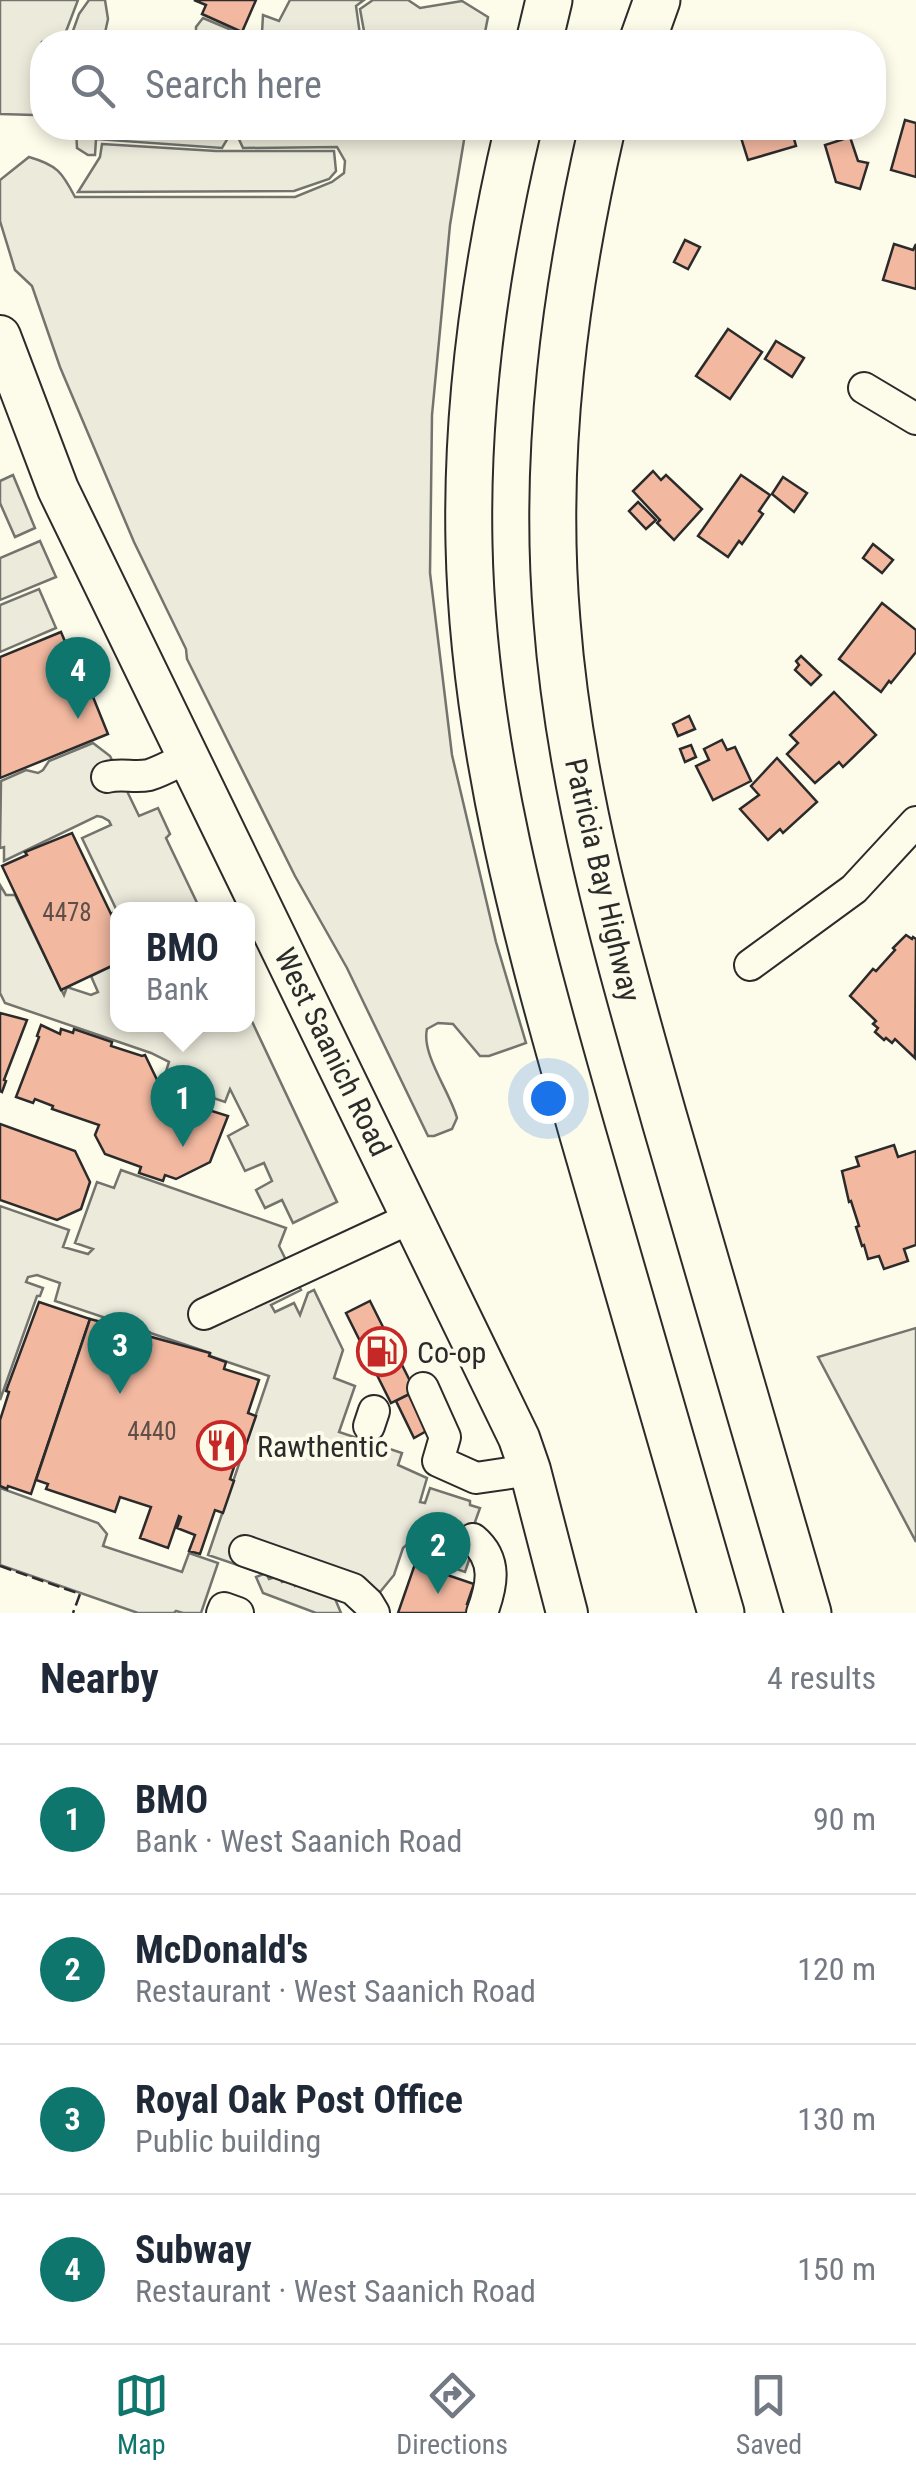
<!DOCTYPE html>
<html lang="en">
<head>
<meta charset="utf-8">
<style>
	body { margin:0; font-family:"Roboto Condensed",sans-serif; background:#f6f6f7; color:#1f2937 }
	.you { position:absolute; left:548px; top:1098px; width:35px; height:35px; margin:-25px; border:8px solid #fff; border-radius:50%; background:#1a73e8; box-shadow:0 0 0 15px #1a73e833 }
	.badge { display:grid; place-items:center; width:65px; height:65px; border-radius:50%; background:#0f766e; color:#fff; font-size:32px; font-weight:700 }
	.pin { position:absolute; translate:-50% -82px; filter:drop-shadow(0 2px 5px #0008) }
	.pin::after { content:''; position:absolute; top:52px; width:35px; height:30px; background:inherit; clip-path:polygon(0 0,100% 0,50% 100%) }
	.popup { position:absolute; left:110px; top:902px; width:145px; height:130px; box-sizing:border-box; display:grid; place-content:center; border-radius:20px; background:#fff; filter:drop-shadow(0 2px 8px #0005); font-size:32px; white-space:nowrap; color:#747a83 }
	.popup b { font-size:38px; color:#1f2937 }
	.popup::after { content:''; position:absolute; left:50%; top:100%; margin-left:-20px; border:20px solid transparent; border-top-color:#fff }
	.list { margin:0; padding:0; list-style:none }
	h2 { display:flex; justify-content:space-between; align-items:center; height:130px; margin:0; padding:0 40px; font-size:42px }
	h2 small { font-size:32px; font-weight:400; color:#747a83 }
	.list li { display:grid; grid-template-columns:65px 1fr auto; gap:30px; align-items:center; box-sizing:border-box; height:150px; padding:0 40px; border-top:2px solid #e0e1e3 }
	.list b { display:block; font-size:38px; white-space:nowrap }
	.list p { margin:0; font-size:32px; white-space:nowrap; color:#747a83 }
	.list em { font-size:32px; font-style:normal; color:#747a83 }
	.icon { flex:none; width:55px; height:55px; fill:none; stroke:currentColor; stroke-width:2; stroke-linecap:round; stroke-linejoin:round }
	.map { position:relative; flex:none; width:916px; height:1613px; overflow:hidden }
	.search { position:absolute; background:#fff; box-shadow:0 5px 15px #0003; left:30px; right:30px; top:30px; height:110px; display:flex; align-items:center; gap:25px; box-sizing:border-box; padding:0 35px; border-radius:40px; color:#747a83; font-size:38px }
	.sheet { height:730px; background:#fff }
	nav { display:flex; justify-content:space-around; align-items:center; box-sizing:border-box; height:140px; border-top:2px solid #e0e1e3; background:#fff; font-size:28px; color:#747a83 }
	nav a { display:grid; justify-items:center; gap:5px }
	nav .on { color:#0f766e }
	.map>svg:first-child { display:block }
	.green { fill:#ecebdb; stroke:#74746e; stroke-width:2.5 }
	.parking { fill:#eceadb; stroke:#74746e; stroke-width:2.5 }
	.building { fill:#f2b8a0; stroke:#2b2b2b; stroke-width:2.5 }
	.lines { fill:none; stroke-linecap:round; stroke-linejoin:round }
	.minor-casing { stroke:#2b2b2b; stroke-width:34 }
	.major-casing { stroke:#2b2b2b; stroke-width:44 }
	.highway-casing { stroke:#2b2b2b; stroke-width:49 }
	.minor { stroke:#fdfbea; stroke-width:30 }
	.major { stroke:#fdfbea; stroke-width:40 }
	.highway { stroke:#fdfbea; stroke-width:45 }
	.fence { stroke:#2b2b2b; stroke-width:2.5; stroke-dasharray:12 5; stroke-linecap:butt }
	.labels { text-anchor:middle; dominant-baseline:central; stroke-width:8; stroke-linejoin:round; paint-order:stroke }
	.number-label { font-size:25px; fill:#5d4e48 }
	.street-label { font-size:30px; fill:#2b2b2b; stroke:#fdfbea }
	.poi-label { font-size:30px; fill:#2b2b2b; stroke:#fdfbea; text-anchor:start }
</style>
</head>
<body>
<div class="map">
<svg width="916" height="1613" viewBox="0 0 916 1613">
	<rect width="100%" height="100%" fill="#fdfbea"/>
	<g class="green">
		<polygon points="0,0 78,0 62,42 42,42 42,111 34,115 0,114"/>
		<polygon points="89,0 105,0 108,19 103,42 69,42 79,14"/>
		<polygon points="290,0 364,0 356,6 361,42 264,42 262,33 263,15 279,21"/>
		<polygon points="373,0 408,0 420,8 462,1 488,17 483,42 366,42 360,9"/>
		<polygon points="203,18 241,34 245,32 259,39 255,42 196,42 196,27"/>
		<polygon points="76,128 234,128 222,148 96,139 95,155 88,155 77,148"/>
		<path d="M244,128h222l-16,97 -18,190 -2,158 22,182 44,187 30,101 -37,13h-9l-27,-32 -15,-1 -11,6c-6,25 23,63 30,89l-5,11 -18,7h-6l-81,-168 -52,-92 -108,-217 -1,-10 -52,-107 -74,-175 -28,-81 -17,-16 -15,-49v-41l29,-23c28,8 33,15 46,40h220l37,-15 12,-9 1,-12 -8,-14 -94,1 -5,-11z"/>
		<polygon points="916,1328 916,1542 818,1357"/>
	</g>
	<g class="parking">
		<polygon points="102,144 216,151 334,151 336,171 329,179 294,191 78,192 100,157"/>
		<polygon points="13,475 35,528 15,537 0,503 0,481"/>
		<polygon points="40,541 56,577 0,600 0,558"/>
		<polygon points="39,589 56,628 0,652 0,605"/>
		<polygon points="93,743 110,756 139,816 158,808 170,834 166,838 200,909 118,910 118,913 82,838 111,825 109,821 102,817 97,816 4,861 4,847 0,848 1,781 26,770 38,773 43,770 49,761"/>
		<polygon points="0,885 6,895 15,895 64,995 67,987 91,995 98,992 91,976 118,963 118,1024 161,1025 163,1027 178,1031 189,1025 248,1024 248,1013 337,1202 293,1223 282,1200 265,1208 256,1190 272,1181 264,1163 245,1171 228,1136 248,1125 230,1089 225,1102 163,1081 169,1062 151,1053 5,1003 0,993"/>
		<polygon points="121,1170 286,1228 279,1246 301,1290 271,1305 275,1312 294,1303 300,1315 308,1293 314,1290 343,1350 334,1378 355,1386 339,1432 402,1453 398,1465 427,1478 420,1502 425,1503 430,1488 470,1501 470,1505 480,1508 475,1522 480,1528 465,1572 419,1556 424,1540 420,1538 411,1541 403,1548 394,1575 380,1592 262,1551 255,1571 208,1555 269,1376 210,1356 210,1353 55,1301 60,1283 37,1275 28,1277 26,1282 43,1288 40,1296 37,1296 0,1400 0,1206 69,1230 63,1247 88,1254 93,1249 75,1243 97,1182 114,1188"/>
		<polygon points="0,1488 98,1523 107,1534 103,1546 182,1572 189,1553 218,1563 201,1613 183,1613 176,1611 174,1613 138,1613 0,1565"/>
		<polygon points="266,1573 269,1579 279,1576 282,1582 291,1579 295,1586 305,1582 309,1590 318,1586 331,1589 341,1613 316,1613 263,1593 256,1577"/>
	</g>
	<g class="building">
		<polygon points="194,0 256,0 242,32 202,14 206,5"/>
		<polygon points="905,120 916,123 916,177 891,170"/>
		<polygon points="738,128 791,128 796,146 748,160"/>
		<polygon points="850,137 858,161 868,163 860,189 836,182 825,145"/>
		<polygon points="685,240 700,247 688,269 674,262"/>
		<polygon points="894,244 913,250 916,244 916,289 883,280"/>
		<polygon points="728,329 762,352 730,399 696,376"/>
		<polygon points="776,341 804,358 792,377 765,359"/>
		<polygon points="653,471 661,480 666,475 702,509 674,540 657,523 660,520 633,491"/>
		<polygon points="741,475 770,495 759,511 763,514 742,544 739,541 728,557 698,536"/>
		<polygon points="783,477 807,493 794,512 772,494"/>
		<polygon points="638,502 656,520 646,529 629,511"/>
		<polygon points="873,544 893,560 882,573 863,558"/>
		<polygon points="882,603 916,630 916,652 891,683 889,681 881,692 839,659"/>
		<polygon points="61,632 85,689 89,687 108,734 0,778 0,657"/>
		<polygon points="801,656 821,675 811,685 795,670 799,665 796,661"/>
		<polygon points="834,692 876,735 843,767 839,762 815,783 787,754 798,743 790,735"/>
		<polygon points="689,716 695,729 678,736 673,724"/>
		<polygon points="722,740 727,750 735,747 751,781 713,800 696,766 709,760 704,749"/>
		<polygon points="691,745 696,757 685,762 680,749"/>
		<polygon points="777,758 817,802 783,833 780,829 768,840 740,809 759,795 751,786"/>
		<polygon points="72,833 111,914 116,911 118,915 118,963 61,990 2,866 27,855 25,852"/>
		<polygon points="906,935 912,939 913,937 916,939 915,1058 895,1039 892,1043 886,1038 884,1040 875,1032 878,1028 873,1024 876,1021 850,996 873,969 876,971 895,950 893,948"/>
		<polygon points="0,1013 27,1020 4,1080 6,1081 2,1092 0,1091"/>
		<polygon points="41,1025 60,1034 61,1029 73,1033 74,1029 112,1042 111,1046 142,1056 145,1055 162,1090 168,1093 167,1097 228,1116 210,1162 176,1179 165,1175 163,1181 139,1173 141,1167 105,1154 95,1135 99,1125 52,1109 53,1106 35,1099 33,1103 16,1097 39,1037 37,1036"/>
		<polygon points="0,1124 75,1151 90,1182 81,1209 57,1220 0,1200"/>
		<polygon points="894,1145 898,1157 916,1151 916,1245 904,1249 908,1261 884,1269 879,1256 868,1259 864,1245 862,1246 856,1227 859,1226 851,1201 849,1202 842,1171 859,1166 856,1157"/>
		<polygon points="370,1301 415,1391 391,1403 346,1313"/>
		<polygon points="39,1302 90,1319 31,1494 8,1486 7,1489 0,1486 0,1420 9,1392 6,1391"/>
		<polygon points="90,1319 116,1326 117,1322 149,1332 148,1336 210,1353 209,1356 226,1362 224,1369 259,1380 248,1413 256,1416 245,1448 241,1446 230,1479 234,1481 223,1513 215,1510 200,1554 189,1551 195,1535 177,1528 181,1517 179,1516 168,1548 140,1538 151,1507 120,1497 115,1512 46,1489 48,1484 36,1480"/>
		<polygon points="412,1393 430,1429 414,1438 396,1401"/>
		<polygon points="415,1564 474,1584 467,1604 476,1608 475,1613 398,1613"/>
	</g>
	<g class="lines">
		<defs>
			<g id="minor">
				<polyline points="864,388 916,419"/>
				<path d="M107,777c14,-4 27,1 42,-2 13,-4 27,-12 39,-18"/>
				<polyline points="750,965 854,889 916,822"/>
				<polyline points="204,1314 413,1217"/>
				<polyline points="423,1388 445,1437 438,1461 476,1478 530,1470"/>
				<polyline points="369,1426 374,1411"/>
				<path d="M473,1539c25,21 19,47 9,74"/>
				<polyline points="245,1551 353,1589 368,1603 374,1613"/>
				<polyline points="222,1613 224,1608 238,1613"/>
			</g>
			<polyline id="major" points="0,336 58,489 519,1438 530,1470 567,1613"/>
			<g id="highway">
				<polyline points="539,42 549,0"/>
				<polyline points="642,42 657,0"/>
				<path d="M518,128c-32,135 -52,276 -49,416 4,202 59,398 114,591 46,160 92,319 138,478"/>
				<path d="M602,128c-37,161 -59,327 -45,493 13,171 61,335 108,500 47,164 96,328 143,492"/>
			</g>
		</defs>
		<use href="#minor" class="minor-casing"/>
		<use href="#major" class="major-casing"/>
		<use href="#highway" class="highway-casing"/>
		<use href="#minor" class="minor"/>
		<use href="#major" class="major"/>
		<use href="#highway" class="highway"/>
		<polyline class="fence" points="0,1566 80,1594 73,1613"/>
	</g>
	<defs>
		<symbol id="fuel-ring" viewBox="-11 -11 22 22"><circle r="9.5" fill="#fdfbea" stroke="#c62828" stroke-width="1.5"/><path d="M-5.5-6h7V0h2V4h1.3V-2.5L3-4.5l.8-.8L6-3V5H2.5V1h-1V6h-7ZM-4.2-4.7v3.2H.2V-4.7Z" fill="#c62828"/></symbol>
		<symbol id="restaurant-ring" viewBox="-11 -11 22 22"><circle r="9.5" fill="#fdfbea" stroke="#c62828" stroke-width="1.5"/><path d="M-5-6h1v4h1v-4h1v4h1v-4h1v5L-1.5 .5V6h-2V.5L-5-1ZM5-6V6H3V1.5H1.5Q1.5-4 5-6Z" fill="#c62828"/></symbol>
	</defs>
	<g fill-rule="evenodd">
		<use href="#fuel-ring" x="354" y="1324" width="55" height="55"/>
		<use href="#restaurant-ring" x="194" y="1418" width="55" height="55"/>
	</g>
	<g class="labels">
		<g class="number-label">
			<text x="67" y="912">4478</text>
			<text x="152" y="1431">4440</text>
		</g>
		<g class="street-label">
			<text transform="translate(603 880) rotate(77)">Patricia Bay Highway</text>
			<text transform="translate(333 1052) rotate(64)">West Saanich Road</text>
		</g>
		<g class="poi-label">
			<text x="417" y="1352">Co-op</text>
			<text x="257" y="1446">Rawthentic</text>
		</g>
	</g>
</svg>
<div class="you"></div>
<div class="pin badge" style="left:183px;top:1147px">1</div>
<div class="popup"><b>BMO</b>Bank</div>
<div class="pin badge" style="left:438px;top:1594px">2</div>
<div class="pin badge" style="left:120px;top:1394px">3</div>
<div class="pin badge" style="left:78px;top:719px">4</div>
<div class="search"><svg class="icon" aria-label="search" viewBox="0 0 24 24"><circle cx="10" cy="10" r="6"/><path d="M15 15l6 6"/></svg>Search here</div>
</div>
<section class="sheet">
<h2>Nearby<small>4 results</small></h2>
<ul class="list">
<li><span class="badge">1</span><div><b>BMO</b><p>Bank · West Saanich Road</p></div><em>90 m</em></li>
<li><span class="badge">2</span><div><b>McDonald's</b><p>Restaurant · West Saanich Road</p></div><em>120 m</em></li>
<li><span class="badge">3</span><div><b>Royal Oak Post Office</b><p>Public building</p></div><em>130 m</em></li>
<li><span class="badge">4</span><div><b>Subway</b><p>Restaurant · West Saanich Road</p></div><em>150 m</em></li>
</ul>
</section>
<nav>
<a class="on"><svg class="icon" aria-label="map" viewBox="0 0 24 24"><path d="M3 6l6-2 6 2 6-2v14l-6 2-6-2-6 2zM9 4v14M15 6v14"/></svg>Map</a>
<a><svg class="icon" aria-label="directions" viewBox="0 0 24 24"><path d="M12 3l9 9-9 9-9-9zM9 14v-3h6M13 9l2 2-2 2"/></svg>Directions</a>
<a><svg class="icon" aria-label="saved" viewBox="0 0 24 24"><path d="M7 4h10v16l-5-4-5 4z"/></svg>Saved</a>
</nav>
</body>
</html>
